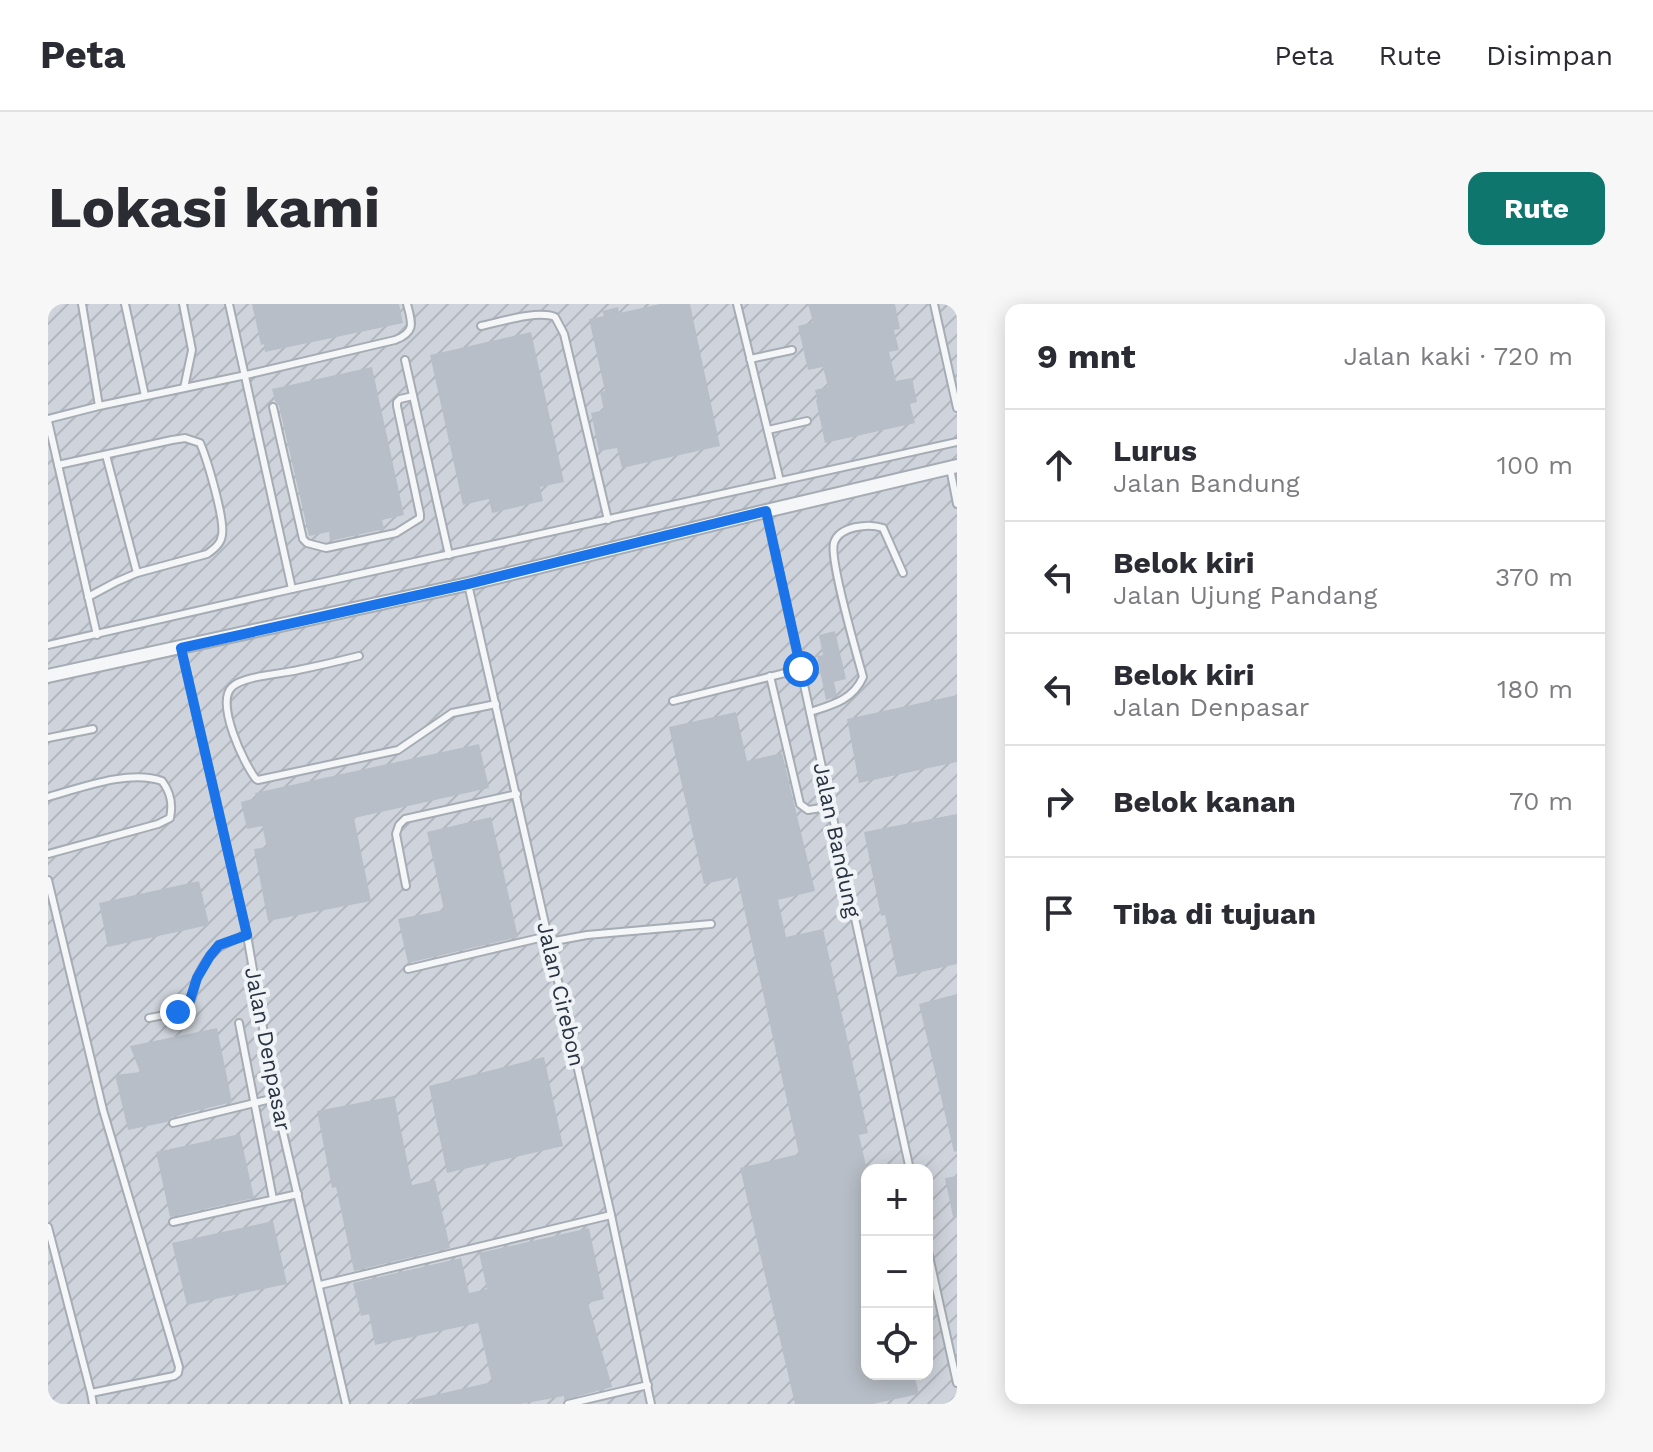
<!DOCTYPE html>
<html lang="id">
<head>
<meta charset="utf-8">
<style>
	body { margin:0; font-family:"Work Sans",sans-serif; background:#f7f7f7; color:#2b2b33 }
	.controls { position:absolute; right:24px; bottom:24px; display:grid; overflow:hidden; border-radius:16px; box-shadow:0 4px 20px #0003 }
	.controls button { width:72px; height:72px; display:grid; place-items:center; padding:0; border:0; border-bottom:2px solid #e1e1e2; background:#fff; color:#2b2b33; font:40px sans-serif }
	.stop { position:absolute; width:24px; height:24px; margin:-18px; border:6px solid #1a73e8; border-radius:50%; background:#fff }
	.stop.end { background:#1a73e8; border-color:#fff; box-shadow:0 2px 8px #0008 }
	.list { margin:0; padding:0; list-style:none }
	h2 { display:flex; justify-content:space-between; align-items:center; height:104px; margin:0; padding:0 32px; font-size:34px }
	h2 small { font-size:26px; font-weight:400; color:#7c7c81 }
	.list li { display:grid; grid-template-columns:52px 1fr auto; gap:24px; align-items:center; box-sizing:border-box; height:112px; padding:0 32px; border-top:2px solid #e1e1e2 }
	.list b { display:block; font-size:30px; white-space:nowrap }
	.list p { margin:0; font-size:26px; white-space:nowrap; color:#7c7c81 }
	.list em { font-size:26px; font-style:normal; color:#7c7c81 }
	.icon { flex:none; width:44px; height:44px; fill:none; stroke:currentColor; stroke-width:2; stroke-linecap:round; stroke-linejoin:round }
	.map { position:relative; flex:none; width:909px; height:1100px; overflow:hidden; border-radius:16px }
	header { display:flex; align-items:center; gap:48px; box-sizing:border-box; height:112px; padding:0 40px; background:#fff; border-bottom:2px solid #e1e1e2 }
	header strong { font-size:38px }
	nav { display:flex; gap:44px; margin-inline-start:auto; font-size:28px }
	.intro { display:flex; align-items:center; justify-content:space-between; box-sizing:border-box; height:192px; padding:0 48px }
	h1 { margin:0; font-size:56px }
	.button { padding:20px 36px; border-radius:16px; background:#0f766e; color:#fff; font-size:28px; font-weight:700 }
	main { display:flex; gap:48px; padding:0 48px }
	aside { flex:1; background:#fff; border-radius:16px; box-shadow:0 4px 20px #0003 }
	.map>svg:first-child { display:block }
	.industrial { fill:url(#industrial-furrows); fill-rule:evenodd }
	.building { fill:#b8bec7 }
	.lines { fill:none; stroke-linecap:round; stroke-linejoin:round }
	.service-casing { stroke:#a6acb4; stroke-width:10 }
	.minor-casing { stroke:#a6acb4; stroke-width:16 }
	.service { stroke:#f4f6f8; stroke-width:6 }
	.minor { stroke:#f4f6f8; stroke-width:12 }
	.route { stroke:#1a73e8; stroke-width:10 }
	.labels { text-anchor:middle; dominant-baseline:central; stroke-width:8; stroke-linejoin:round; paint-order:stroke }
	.street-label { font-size:22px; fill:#293342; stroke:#f1f4f7 }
</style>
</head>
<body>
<header>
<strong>Peta</strong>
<nav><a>Peta</a><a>Rute</a><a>Disimpan</a></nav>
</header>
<div class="intro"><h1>Lokasi kami</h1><a class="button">Rute</a></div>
<main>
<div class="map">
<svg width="909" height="1100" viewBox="0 0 909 1100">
	<defs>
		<pattern id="industrial-furrows" width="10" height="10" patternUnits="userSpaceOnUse" patternTransform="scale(2)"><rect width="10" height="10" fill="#cfd4dc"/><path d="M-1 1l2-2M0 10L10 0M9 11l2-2" fill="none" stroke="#b2b6be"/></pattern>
	</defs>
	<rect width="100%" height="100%" fill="#e1e5ea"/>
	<path class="industrial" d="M0,0h909v1100h-909zM819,866h60v204h-60z"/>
	<g class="building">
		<polygon points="204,0 351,0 355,19 217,48 216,40 213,41"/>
		<polygon points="612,0 642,0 672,142 574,164 569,144 551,147 543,109 556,106 552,88 557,87 541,15 556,12 554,7 570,3 571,9"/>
		<polygon points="760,0 847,0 852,25 846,26 851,46 841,48 848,77 864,74 869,98 862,100 867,119 777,139 768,96 769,95 767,86 780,83 775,63 760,66 750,22 765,18"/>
		<polygon points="483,28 516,178 492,183 495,197 444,209 441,195 415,201 382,51"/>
		<polygon points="324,63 356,211 334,216 336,225 282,237 281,228 261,232 231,102 227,97 224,85"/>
		<polygon points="787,327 798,375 786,378 789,392 778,396 769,352 775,351 771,331"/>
		<polygon points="909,391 909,458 811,479 799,415"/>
		<polygon points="688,408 699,457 734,449 767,587 730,596 738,633 775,625 820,829 811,831 819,866 819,1070 866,1070 871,1090 825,1100 747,1100 692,864 751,850 689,573 656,580 621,423"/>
		<polygon points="431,440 441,484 306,514 323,597 220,617 206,545 219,543 214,522 199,525 193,498 208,494 207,489"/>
		<polygon points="909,510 909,660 850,673 837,611 833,612 816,528"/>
		<polygon points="443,513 470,633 360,659 350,615 396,606 379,528"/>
		<polygon points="151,577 161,621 60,643 51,599"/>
		<polygon points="909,690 909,847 906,848 871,700"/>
		<polygon points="169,724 184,798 124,813 119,818 80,826 67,771 92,768 82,742"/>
		<polygon points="496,753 515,842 399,869 381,782"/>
		<polygon points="346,792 364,881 387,876 402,944 306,967 288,883 284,884 269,807"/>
		<polygon points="192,830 206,894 122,913 108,848"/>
		<polygon points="909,872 909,912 905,913 897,874"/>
		<polygon points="225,917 239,980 139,1001 124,939"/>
		<polygon points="541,924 556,995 540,999 564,1083 516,1096 516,1092 473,1100 364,1100 364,1096 444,1078 430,1019 327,1041 321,1010 313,1012 305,979 413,954 421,989 439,985 431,949"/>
	</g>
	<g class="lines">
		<defs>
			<g id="service">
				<polyline points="34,0 51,102"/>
				<polyline points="77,0 97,92"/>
				<polyline points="135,0 144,46 136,84"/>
				<polyline points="181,0 244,285"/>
				<polyline points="689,0 732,177"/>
				<polyline points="886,0 909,104"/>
				<path d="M433,22c19,-4 56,-16 74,-9l9,17 44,186"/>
				<polyline points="702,55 744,46"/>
				<polyline points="357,56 401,251"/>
				<polyline points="225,103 255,235 259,239 278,244 348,229 372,214 372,210 349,102 349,98 352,95 365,92"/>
				<path d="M0,115l51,-13 147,-31 149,-35c21,-8 17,-17 12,-36"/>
				<polyline points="0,117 49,331"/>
				<polyline points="720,126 759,117"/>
				<polyline points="58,151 89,269"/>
				<path d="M10,161l114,-25 13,-2 15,5c7,16 25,76 22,92 -1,9 -8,14 -15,19l-70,19 -21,9 -28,15"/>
				<polyline points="902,164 909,200"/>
				<polyline points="718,207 862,866"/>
				<polyline points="420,280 563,911 603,1100"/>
				<polyline points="0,341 244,285 909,138"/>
				<polyline points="133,344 199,631 227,794 298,1100"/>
				<path d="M311,352c-20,5 -41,10 -61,14 -16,4 -55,6 -66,17 -17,16 12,77 24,92l2,1 140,-30 54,-37 44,-9"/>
				<polyline points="722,372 752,500 760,506 773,504 781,498"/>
				<polyline points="625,397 753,365"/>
				<path d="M762,408c22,-7 43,-12 53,-35 -6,-22 -34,-118 -29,-134 5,-17 35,-20 49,-15l20,45"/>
				<polyline points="0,434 45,425"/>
				<path d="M0,493c32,-9 82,-28 114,-16 9,12 11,23 8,37l-12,6 -110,30"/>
				<polyline points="0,576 55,806 131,1063 130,1069 126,1072 43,1089 45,1100"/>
				<polyline points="358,582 348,530 351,521 357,515 469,490"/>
				<polyline points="501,638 539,631 663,620"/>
				<polyline points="360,665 500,632"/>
				<path d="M101,714c13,-3 33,-4 41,-16 4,-6 4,-17 7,-24 13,-29 22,-33 50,-43"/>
				<polyline points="191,719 225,895"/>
				<polyline points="125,819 227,794"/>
				<polyline points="125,918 250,890"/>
				<polyline points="0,923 43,1089"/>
				<polyline points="879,943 909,1079"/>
				<polyline points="272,981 563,911"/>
				<polyline points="520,1100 600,1081"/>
			</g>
			<polyline id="minor" points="0,372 420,280 718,207 909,162"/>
		</defs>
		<use href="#service" class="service-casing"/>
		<use href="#minor" class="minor-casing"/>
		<use href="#service" class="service"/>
		<use href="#minor" class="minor"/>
	</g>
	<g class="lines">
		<polyline class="route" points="130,708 141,699 149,674 162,652 171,641 199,631 133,344 420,280 718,207 753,365"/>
	</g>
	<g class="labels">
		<g class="street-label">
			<text transform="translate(789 536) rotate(78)">Jalan Bandung</text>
			<text transform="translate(513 690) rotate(77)">Jalan Cirebon</text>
			<text transform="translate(220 745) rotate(79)">Jalan Denpasar</text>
		</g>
	</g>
</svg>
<div class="controls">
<button>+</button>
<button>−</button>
<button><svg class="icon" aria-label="locate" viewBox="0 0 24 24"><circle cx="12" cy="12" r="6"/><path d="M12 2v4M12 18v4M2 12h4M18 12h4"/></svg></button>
</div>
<div class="stop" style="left:753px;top:365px"></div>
<div class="stop end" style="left:130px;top:708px"></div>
</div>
<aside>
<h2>9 mnt<small>Jalan kaki · 720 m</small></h2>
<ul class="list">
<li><svg class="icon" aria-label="ahead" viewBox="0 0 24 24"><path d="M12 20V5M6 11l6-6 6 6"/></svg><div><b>Lurus</b><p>Jalan Bandung</p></div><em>100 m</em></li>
<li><svg class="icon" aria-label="left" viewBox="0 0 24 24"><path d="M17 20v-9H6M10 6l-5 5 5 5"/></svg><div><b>Belok kiri</b><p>Jalan Ujung Pandang</p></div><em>370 m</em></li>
<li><svg class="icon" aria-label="left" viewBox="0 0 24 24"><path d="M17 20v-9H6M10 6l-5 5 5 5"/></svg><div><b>Belok kiri</b><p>Jalan Denpasar</p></div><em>180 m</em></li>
<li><svg class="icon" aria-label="right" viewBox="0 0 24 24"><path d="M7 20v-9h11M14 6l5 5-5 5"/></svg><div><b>Belok kanan</b></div><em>70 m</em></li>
<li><svg class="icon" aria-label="arrive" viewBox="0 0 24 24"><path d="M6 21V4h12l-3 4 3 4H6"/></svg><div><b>Tiba di tujuan</b></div></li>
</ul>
</aside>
</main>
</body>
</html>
